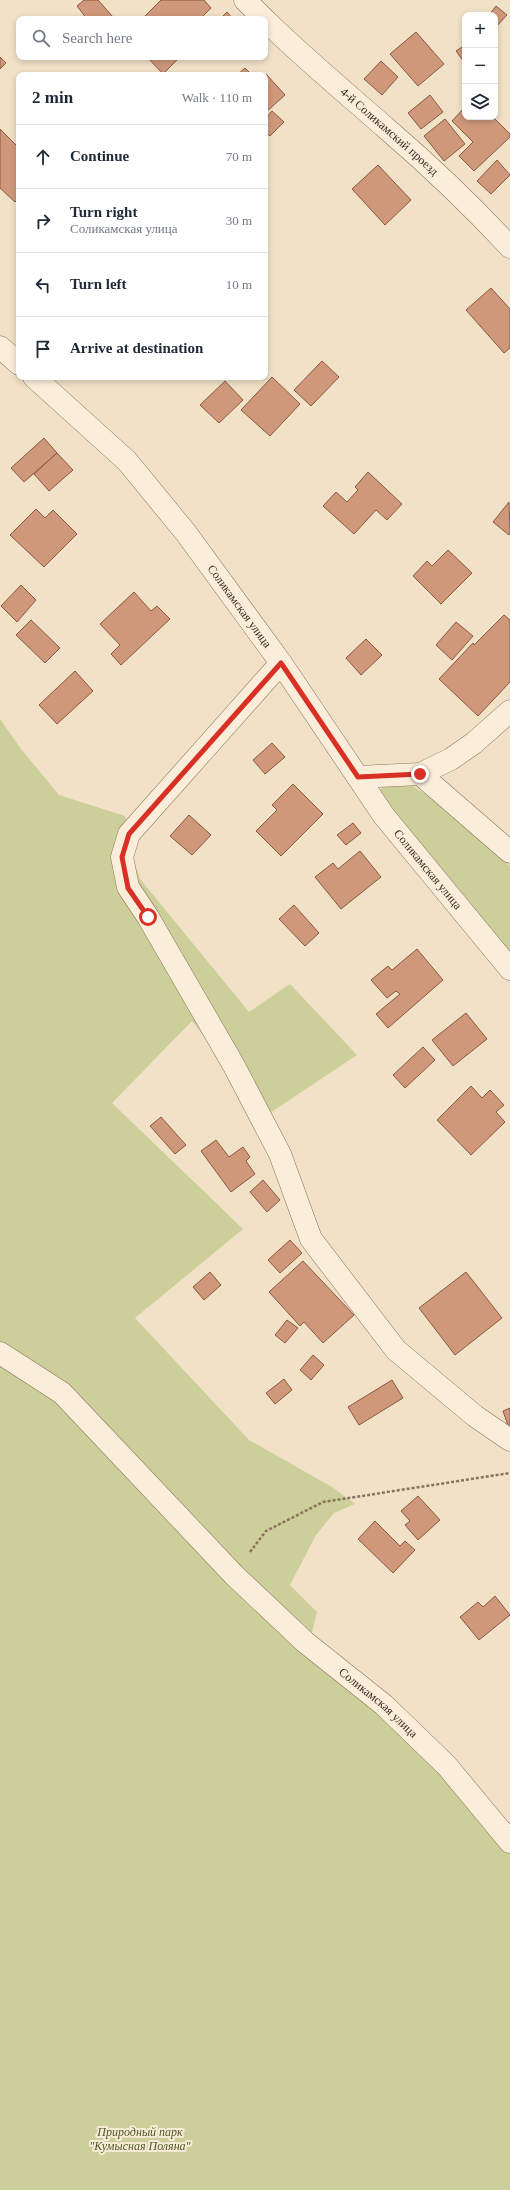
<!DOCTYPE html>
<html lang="en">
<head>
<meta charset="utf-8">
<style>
	body { margin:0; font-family:Georgia,serif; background:#f2f2f3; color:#1f2937 }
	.controls { position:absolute; right:12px; top:12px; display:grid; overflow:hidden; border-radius:8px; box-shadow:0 2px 6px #0003 }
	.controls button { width:36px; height:36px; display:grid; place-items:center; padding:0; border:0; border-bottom:1px solid #e0e1e3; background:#fff; color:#1f2937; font:20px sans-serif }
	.stop { position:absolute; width:12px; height:12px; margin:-9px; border:3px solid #d93025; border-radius:50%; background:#fff }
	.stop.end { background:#d93025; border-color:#fff; box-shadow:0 1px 4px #0008 }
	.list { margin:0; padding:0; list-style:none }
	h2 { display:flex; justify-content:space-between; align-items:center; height:52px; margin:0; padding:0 16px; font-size:17px }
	h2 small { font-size:13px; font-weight:400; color:#747a83 }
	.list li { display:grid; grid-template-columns:26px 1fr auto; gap:12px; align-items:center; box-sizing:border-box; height:64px; padding:0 16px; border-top:1px solid #e0e1e3 }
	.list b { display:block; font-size:15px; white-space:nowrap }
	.list p { margin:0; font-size:13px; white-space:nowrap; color:#747a83 }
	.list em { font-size:13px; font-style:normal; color:#747a83 }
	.icon { flex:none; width:22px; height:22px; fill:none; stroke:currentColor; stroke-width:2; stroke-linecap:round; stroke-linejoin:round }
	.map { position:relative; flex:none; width:510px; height:2190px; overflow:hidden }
	.search { position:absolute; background:#fff; box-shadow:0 2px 6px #0003; left:16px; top:16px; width:252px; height:44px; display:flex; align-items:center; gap:10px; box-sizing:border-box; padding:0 14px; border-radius:8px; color:#747a83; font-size:15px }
	.panel { position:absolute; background:#fff; box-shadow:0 2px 6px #0003; left:16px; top:72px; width:252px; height:308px; border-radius:8px }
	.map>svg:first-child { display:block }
	.green { fill:#cccf9a }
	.building { fill:#cf987b; stroke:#8c5940 }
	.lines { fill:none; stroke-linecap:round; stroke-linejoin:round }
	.minor-casing { stroke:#8c725b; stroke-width:23 }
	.path { stroke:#8c725b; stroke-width:2.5; stroke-dasharray:3 2; stroke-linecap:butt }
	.minor { stroke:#faeedb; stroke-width:22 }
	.route { stroke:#d93025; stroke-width:5 }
	.labels { text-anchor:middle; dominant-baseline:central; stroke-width:4; stroke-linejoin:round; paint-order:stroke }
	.street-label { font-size:12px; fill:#3c2b1f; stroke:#f7ebd7 }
	.park-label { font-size:12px; font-style:italic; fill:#505925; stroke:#f7ebd7 }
</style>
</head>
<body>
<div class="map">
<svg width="510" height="2190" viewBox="0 0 510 2190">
	<rect width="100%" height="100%" fill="#f0e1c7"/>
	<g class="green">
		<polygon points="0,719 21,749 59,795 125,816 132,855 140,879 249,1012 290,984 357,1055 267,1115 192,1021 112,1103 243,1229 135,1318 249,1440 332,1487 355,1504 334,1513 316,1535 290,1585 317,1612 311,1636 510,1829 510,2190 0,2190"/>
		<polygon points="387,783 411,785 440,804 510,866 510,958 377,793"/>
	</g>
	<g class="building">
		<polygon points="84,0 98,0 113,17 110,19 87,19 77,6"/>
		<polygon points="161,0 204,0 211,8 200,19 142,19"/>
		<polygon points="496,6 507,15 495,28 495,15 489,15"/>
		<polygon points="227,12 233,19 220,19"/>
		<polygon points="416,32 444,64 418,86 390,54"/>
		<polygon points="465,45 465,61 464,62 456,51"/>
		<polygon points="0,57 6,63 0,69"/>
		<polygon points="147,57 180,57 163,74"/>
		<polygon points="381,61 398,77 382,95 364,79"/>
		<polygon points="245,68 252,75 237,75"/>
		<polygon points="266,74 285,95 265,113 265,76"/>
		<polygon points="430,95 443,112 421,129 408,113"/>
		<polygon points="465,107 465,117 493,117 510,134 510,137 474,171 459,156 473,142 452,121"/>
		<polygon points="272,111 284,122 270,136 265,132 265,119"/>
		<polygon points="445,119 465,144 444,161 424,136"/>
		<polygon points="0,129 19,148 19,197 15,202 0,188"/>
		<polygon points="497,160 510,175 491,194 477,181"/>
		<polygon points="378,165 411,200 385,225 352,189"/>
		<polygon points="491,288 510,309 510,348 504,353 466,310"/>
		<polygon points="322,361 339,377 311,406 294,390"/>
		<polygon points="272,377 300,404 270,436 241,410"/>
		<polygon points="225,381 243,400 219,423 200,405"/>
		<polygon points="44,438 57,453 24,482 11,468"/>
		<polygon points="57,453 73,470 49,491 34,474"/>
		<polygon points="368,472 402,504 387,520 376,510 354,534 323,506 336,492 347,502 358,490 355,487"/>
		<polygon points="509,502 510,533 509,535 493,522"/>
		<polygon points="36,509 45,518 53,510 77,534 44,567 10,535"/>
		<polygon points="448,550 472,573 441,604 413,576 427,561 432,566"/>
		<polygon points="21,585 36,600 17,622 1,606"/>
		<polygon points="134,592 151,611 157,606 170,619 121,665 111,654 120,645 100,624"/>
		<polygon points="504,615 510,620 510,682 478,716 439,679 473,643 474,645"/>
		<polygon points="31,620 60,648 45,663 16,635"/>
		<polygon points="456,622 473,636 452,660 436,645"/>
		<polygon points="366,639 382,655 361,675 346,658"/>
		<polygon points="75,671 93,691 57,724 39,705"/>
		<polygon points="272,743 285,757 265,774 253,760"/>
		<polygon points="293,784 323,814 281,856 256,831 277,810 272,805"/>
		<polygon points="189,815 211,835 192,855 170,836"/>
		<polygon points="353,823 361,833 346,845 337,835"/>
		<polygon points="360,851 381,877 341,909 315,877 333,863 338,869"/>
		<polygon points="294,905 319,933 305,946 279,919"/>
		<polygon points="417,949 443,980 388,1028 376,1014 400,994 396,991 387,998 371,980 388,966 392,970"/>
		<polygon points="466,1013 487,1039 453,1066 432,1040"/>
		<polygon points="423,1047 435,1060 405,1088 393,1075"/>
		<polygon points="471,1086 482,1098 490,1090 504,1105 496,1112 505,1122 471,1155 437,1120"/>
		<polygon points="161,1117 186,1145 175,1154 150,1126"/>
		<polygon points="216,1140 229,1157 243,1147 250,1157 246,1161 255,1174 231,1192 201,1151"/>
		<polygon points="263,1180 280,1200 267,1212 250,1192"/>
		<polygon points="290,1240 302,1253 280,1273 268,1260"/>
		<polygon points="303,1261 354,1315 323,1343 304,1322 300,1326 269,1292"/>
		<polygon points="210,1272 221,1285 204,1300 193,1287"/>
		<polygon points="466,1272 502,1318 455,1355 419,1308"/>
		<polygon points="287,1320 298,1328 285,1343 275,1335"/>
		<polygon points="313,1355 324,1365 311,1380 300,1370"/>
		<polygon points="284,1379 292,1390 275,1404 266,1393"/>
		<polygon points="392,1380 403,1398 359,1425 348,1407"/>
		<polygon points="510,1408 510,1431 503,1411"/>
		<polygon points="418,1496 440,1520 418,1540 405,1525 410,1521 401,1511"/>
		<polygon points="375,1521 400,1546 405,1541 415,1550 393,1573 358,1539"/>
		<polygon points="495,1596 510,1615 479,1640 460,1617 478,1602 483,1607"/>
	</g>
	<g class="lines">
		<defs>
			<g id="minor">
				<polyline points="245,0 264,19"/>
				<path id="s1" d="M265,20c39,38 81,73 122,109 43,37 84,76 123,118"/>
				<polyline points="0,347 19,364"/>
				<path id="s2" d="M34,377l93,84 59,72 95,130 103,153 126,153"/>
				<polyline points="281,663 129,834 122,857 128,887 148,917 233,1064 280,1154 311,1239 396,1350 475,1416 510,1440"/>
				<polyline points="420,774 451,759 474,743 510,711"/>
				<polyline points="358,777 420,774 510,852"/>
				<path id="s3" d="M0,1353l62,40 172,182 71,67 79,63 63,61 63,76"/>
			</g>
		</defs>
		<use href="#minor" class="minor-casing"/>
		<polyline class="path" points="250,1552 266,1531 323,1502 510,1473"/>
		<use href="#minor" class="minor"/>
	</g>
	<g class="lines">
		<polyline class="route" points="148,917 128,888 122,857 129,834 281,663 358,777 420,774"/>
	</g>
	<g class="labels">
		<g class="street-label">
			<text stroke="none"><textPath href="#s1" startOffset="167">4-й Соликамский проезд</textPath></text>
			<text stroke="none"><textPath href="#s2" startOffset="309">Соликамская улица</textPath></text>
			<text stroke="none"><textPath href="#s2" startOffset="633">Соликамская улица</textPath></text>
			<text stroke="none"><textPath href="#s3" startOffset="517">Соликамская улица</textPath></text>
		</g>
		<g class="park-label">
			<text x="140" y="2132">Природный парк<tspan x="140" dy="14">"Кумысная Поляна"</tspan></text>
		</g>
	</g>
</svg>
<div class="controls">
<button>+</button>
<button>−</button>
<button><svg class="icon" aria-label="layers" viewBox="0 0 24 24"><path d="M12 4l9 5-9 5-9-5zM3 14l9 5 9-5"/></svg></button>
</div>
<div class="stop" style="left:148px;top:917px"></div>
<div class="stop end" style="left:420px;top:774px"></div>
<div class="search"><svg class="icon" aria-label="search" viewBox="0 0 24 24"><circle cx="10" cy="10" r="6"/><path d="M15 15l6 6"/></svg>Search here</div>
<section class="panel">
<h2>2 min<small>Walk · 110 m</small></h2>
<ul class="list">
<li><svg class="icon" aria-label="ahead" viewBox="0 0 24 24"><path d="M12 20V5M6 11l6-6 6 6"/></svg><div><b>Continue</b></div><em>70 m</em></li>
<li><svg class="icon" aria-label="right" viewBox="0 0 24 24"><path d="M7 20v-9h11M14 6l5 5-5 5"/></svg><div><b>Turn right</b><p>Соликамская улица</p></div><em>30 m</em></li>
<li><svg class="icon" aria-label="left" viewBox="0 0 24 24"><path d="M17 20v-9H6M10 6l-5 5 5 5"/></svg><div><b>Turn left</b></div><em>10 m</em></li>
<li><svg class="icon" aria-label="arrive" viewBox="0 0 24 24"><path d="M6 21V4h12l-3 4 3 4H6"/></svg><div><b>Arrive at destination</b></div></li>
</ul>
</section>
</div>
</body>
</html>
